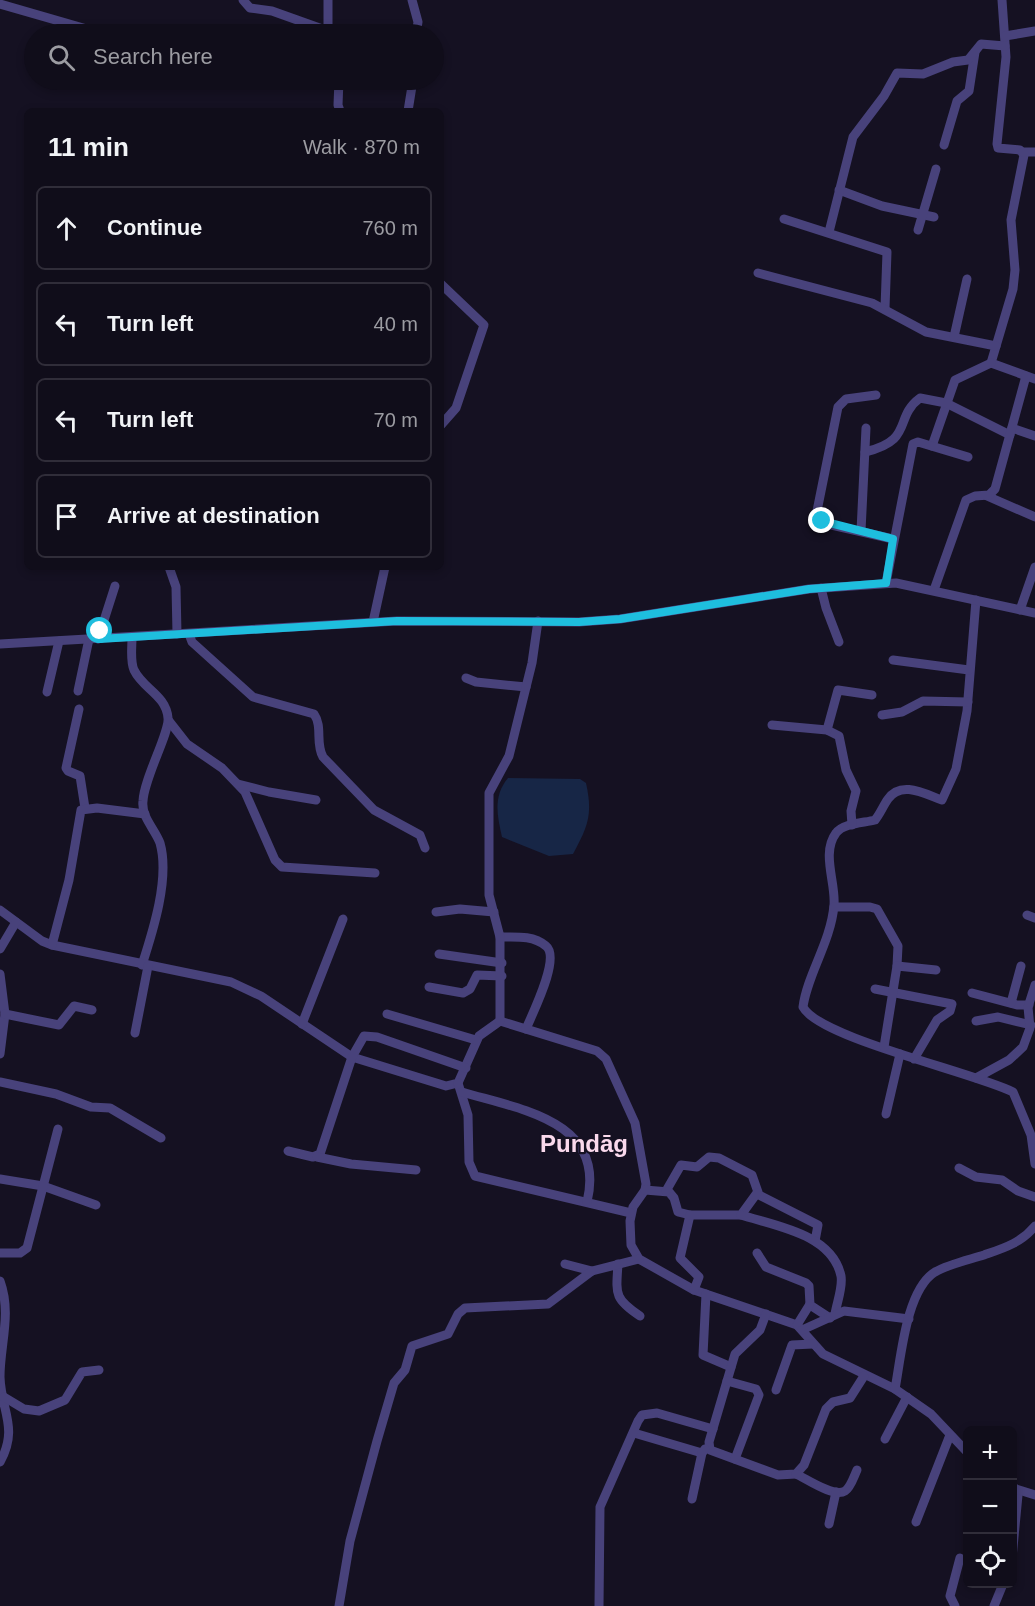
<!DOCTYPE html>
<html lang="en">
<head>
<meta charset="utf-8">
<style>
	body { margin:0; font-family:Helvetica,sans-serif; background:#191623; color:#f1f3f6 }
	.controls { position:absolute; right:18px; bottom:18px; display:grid; overflow:hidden; border-radius:9px; box-shadow:0 3px 9px #0003 }
	.controls button { width:54px; height:54px; display:grid; place-items:center; padding:0; border:0; border-bottom:2px solid #302d39; background:#100d1a; color:#f1f3f6; font:30px sans-serif }
	.stop { position:absolute; width:18px; height:18px; margin:-14px; border:4px solid #1ebede; border-radius:50%; background:#fff }
	.stop.end { background:#1ebede; border-color:#fff; box-shadow:0 2px 6px #0008 }
	.list { margin:0; padding:0; list-style:none }
	h2 { display:flex; justify-content:space-between; align-items:center; height:78px; margin:0; padding:0 24px; font-size:26px }
	h2 small { font-size:20px; font-weight:400; color:#9c9ca2 }
	.list li { display:grid; grid-template-columns:39px 1fr auto; gap:18px; align-items:center; box-sizing:border-box; height:84px; margin:0 12px 12px; padding:0 12px; border:2px solid #302d39; border-radius:9px }
	.list b { display:block; font-size:22px; white-space:nowrap }
	.list em { font-size:20px; font-style:normal; color:#9c9ca2 }
	.icon { flex:none; width:33px; height:33px; fill:none; stroke:currentColor; stroke-width:2; stroke-linecap:round; stroke-linejoin:round }
	.map { position:relative; flex:none; width:1035px; height:1606px; overflow:hidden }
	.search { position:absolute; background:#100d1a; box-shadow:0 3px 9px #0003; left:24px; top:24px; width:420px; height:66px; display:flex; align-items:center; gap:15px; box-sizing:border-box; padding:0 21px; border-radius:33px; color:#9c9ca2; font-size:22px }
	.panel { position:absolute; background:#100d1a; box-shadow:0 3px 9px #0003; left:24px; top:108px; width:420px; height:462px; border-radius:9px }
	.map>svg:first-child { display:block }
	.water { fill:#172646 }
	.lines { fill:none; stroke-linecap:round; stroke-linejoin:round }
	.minor { stroke:#48427b; stroke-width:9 }
	.route { stroke:#1ebede; stroke-width:8 }
	.labels { text-anchor:middle; dominant-baseline:central; stroke-width:4.5; stroke-linejoin:round; paint-order:stroke }
	.district-label { font-size:24px; font-weight:bold; fill:#fad9ec; stroke:#151122 }
</style>
</head>
<body>
<div class="map">
<svg width="1035" height="1606" viewBox="0 0 1035 1606">
	<rect width="100%" height="100%" fill="#151122"/>
	<path class="water" d="M508,778l72,1 6,4c7,32 2,43 -13,71l-24,2 -47,-19c-5,-22 -9,-41 6,-59z"/>
	<g class="lines">
		<g class="minor">
			<polyline points="243,0 250,8 272,11 328,31"/>
			<polyline points="328,0 328,34"/>
			<polyline points="412,0 418,22 416,34"/>
			<polyline points="1002,0 1006,57 997,144 998,148 1020,150 1024,155 1011,220 1015,270 1013,289 991,363 1035,379"/>
			<polyline points="0,4 104,34"/>
			<polyline points="1005,36 1035,31"/>
			<polyline points="339,80 338,105 340,111"/>
			<polyline points="408,111 413,80"/>
			<polyline points="944,145 957,101 969,91 975,52"/>
			<polyline points="1023,152 1035,152"/>
			<polyline points="839,190 882,206 934,217"/>
			<polyline points="784,219 887,252 885,308"/>
			<polyline points="918,230 936,169"/>
			<polyline points="829,232 853,137 884,96 897,73 923,74 953,62 968,60 981,44 1005,46"/>
			<polyline points="758,273 872,303 926,332 996,346"/>
			<polyline points="441,284 484,325 456,408 441,425"/>
			<polyline points="954,337 967,279"/>
			<polyline points="876,395 846,399 838,407 817,511 819,518 827,524 893,539"/>
			<polyline points="1012,428 1035,436"/>
			<polyline points="932,446 955,380 991,363"/>
			<path d="M865,452c50,-12 28,-34 55,-54l26,5 64,32"/>
			<polyline points="987,496 1035,517"/>
			<polyline points="861,531 866,428"/>
			<polyline points="169,567 176,587 177,634"/>
			<polyline points="886,583 913,444 918,442 968,457"/>
			<polyline points="821,588 826,608 839,642"/>
			<polyline points="934,590 966,500 975,496 989,495 995,489 1026,376"/>
			<path d="M976,600l-9,111 -11,58 -14,31c-17,-6 -41,-20 -54,-1 -5,7 -8,15 -13,21 -11,3 -32,3 -39,13 -15,20 0,50 -2,72 -3,37 -27,70 -31,102 16,31 173,66 210,85l18,43 4,29"/>
			<polyline points="1020,610 1035,567"/>
			<polyline points="373,622 385,567"/>
			<path d="M189,634l3,8 61,55 61,17c9,13 1,29 9,43l51,53 46,25 5,13"/>
			<path d="M132,638c0,10 -2,23 2,32 9,19 32,25 34,48 2,14 -24,60 -25,83 -2,16 12,28 17,42 10,35 -7,88 -18,122"/>
			<polyline points="98,639 115,586"/>
			<polyline points="0,644 397,621 579,622 620,619 809,589 896,583 1035,613"/>
			<polyline points="893,660 969,670"/>
			<polyline points="466,678 476,682 526,687"/>
			<polyline points="78,691 89,639"/>
			<polyline points="47,692 59,641"/>
			<polyline points="79,709 66,768 68,771 80,776 85,808"/>
			<polyline points="882,715 902,712 923,701 968,702"/>
			<polyline points="169,721 187,744 222,768 245,792 275,860 282,867 375,873"/>
			<polyline points="772,725 827,730 839,736 846,770 856,791 851,811 852,825"/>
			<polyline points="827,730 838,690 872,695"/>
			<polyline points="238,784 269,792 316,800"/>
			<polyline points="834,907 870,907 877,909 898,946 897,966"/>
			<polyline points="0,910 42,941 52,945 231,982 261,996 352,1057 446,1086 458,1083 479,1036 500,1021 597,1051 606,1059 635,1123 646,1184 645,1190 633,1207 630,1221 631,1245 639,1259 694,1290 797,1325 823,1354 895,1389 931,1414 968,1453"/>
			<polyline points="436,912 460,909 494,912"/>
			<polyline points="1027,915 1035,918"/>
			<path d="M500,937c15,0 33,-2 46,9 15,12 -14,68 -20,83"/>
			<polyline points="52,945 69,880 81,810 97,808 145,814"/>
			<polyline points="0,949 16,922"/>
			<polyline points="439,954 502,963"/>
			<polyline points="0,974 5,1014 0,1054"/>
			<polyline points="429,987 463,993 470,989 477,975 502,976"/>
			<polyline points="875,989 952,1004 950,1011 937,1020 914,1059"/>
			<polyline points="972,993 1017,1005 1029,1005"/>
			<polyline points="1011,1003 1021,966"/>
			<polyline points="5,1014 59,1025 74,1006 92,1010"/>
			<polyline points="387,1014 476,1040"/>
			<polyline points="500,1021 500,937 489,895 489,793 509,756 532,663 538,621"/>
			<polyline points="976,1021 998,1017 1031,1025"/>
			<polyline points="302,1024 343,919"/>
			<polyline points="135,1033 148,966"/>
			<polyline points="884,1047 897,966 936,970"/>
			<polyline points="976,1078 1009,1060 1023,1047 1030,1028 1028,1007 1035,985"/>
			<polyline points="0,1082 56,1094 91,1107 110,1108 161,1138"/>
			<polyline points="458,1083 468,1115 469,1162 475,1176 631,1213"/>
			<path d="M462,1092c56,17 145,28 125,110"/>
			<polyline points="886,1114 900,1054"/>
			<polyline points="288,1151 313,1157 320,1154 352,1057 364,1036 377,1037 466,1068"/>
			<polyline points="317,1157 351,1164 416,1170"/>
			<polyline points="959,1168 976,1177 1002,1180 1018,1191 1035,1197"/>
			<polyline points="0,1179 43,1186 96,1205"/>
			<polyline points="645,1190 669,1192 674,1198 678,1212 690,1215 680,1258 699,1277 694,1290"/>
			<polyline points="666,1191 681,1165 697,1167 709,1157 719,1158 752,1175 759,1195 818,1225 815,1241"/>
			<polyline points="690,1215 741,1215 757,1193"/>
			<path d="M741,1215c35,11 91,19 100,61 2,11 -4,26 -6,38"/>
			<polyline points="0,1253 20,1253 27,1248 58,1129"/>
			<polyline points="757,1253 766,1267 806,1283 809,1286 810,1305 830,1318"/>
			<polyline points="565,1264 592,1271"/>
			<path d="M618,1264c-2,30 -4,35 22,52"/>
			<path d="M0,1281c12,33 0,63 0,96 1,34 19,51 0,85"/>
			<polyline points="706,1294 703,1355 731,1367"/>
			<polyline points="766,1314 760,1330 735,1354 709,1442 710,1450 778,1475 796,1474 804,1465 826,1409 833,1402 850,1398 864,1376"/>
			<polyline points="797,1325 810,1304"/>
			<polyline points="802,1330 844,1311 909,1319"/>
			<polyline points="727,1381 756,1389 759,1395 735,1459"/>
			<path d="M895,1389c6,-31 11,-99 40,-117 14,-8 33,-12 49,-17 20,-7 37,-12 51,-29"/>
			<polyline points="776,1390 792,1345 813,1344"/>
			<polyline points="4,1397 24,1409 39,1411 65,1400 82,1372 99,1370"/>
			<polyline points="634,1433 702,1453"/>
			<polyline points="885,1439 907,1397"/>
			<path d="M796,1474c11,5 38,24 49,17 6,-4 9,-15 12,-21"/>
			<polyline points="1012,1484 1018,1495 1012,1558"/>
			<polyline points="1016,1489 1035,1495"/>
			<polyline points="692,1499 702,1453 705,1449"/>
			<polyline points="916,1522 950,1435"/>
			<polyline points="829,1524 836,1492"/>
			<polyline points="339,1606 350,1541 377,1441 394,1383 405,1370 412,1346 448,1334 458,1314 465,1308 548,1304 592,1271 639,1259"/>
			<polyline points="599,1606 600,1507 638,1421 642,1415 657,1413 713,1429"/>
			<polyline points="955,1606 950,1596 960,1558"/>
			<polyline points="994,1606 1003,1584"/>
		</g>
	</g>
	<g class="lines">
		<polyline class="route" points="100,631 99,639 397,621 579,622 620,619 809,589 886,583 893,539 822,521"/>
	</g>
	<g class="labels">
		<g class="district-label">
			<text x="584" y="1143">Pundāg</text>
		</g>
	</g>
</svg>
<div class="controls">
<button>+</button>
<button>−</button>
<button><svg class="icon" aria-label="locate" viewBox="0 0 24 24"><circle cx="12" cy="12" r="6"/><path d="M12 2v4M12 18v4M2 12h4M18 12h4"/></svg></button>
</div>
<div class="stop" style="left:100px;top:631px"></div>
<div class="stop end" style="left:822px;top:521px"></div>
<div class="search"><svg class="icon" aria-label="search" viewBox="0 0 24 24"><circle cx="10" cy="10" r="6"/><path d="M15 15l6 6"/></svg>Search here</div>
<section class="panel">
<h2>11 min<small>Walk · 870 m</small></h2>
<ul class="list">
<li><svg class="icon" aria-label="ahead" viewBox="0 0 24 24"><path d="M12 20V5M6 11l6-6 6 6"/></svg><div><b>Continue</b></div><em>760 m</em></li>
<li><svg class="icon" aria-label="left" viewBox="0 0 24 24"><path d="M17 20v-9H6M10 6l-5 5 5 5"/></svg><div><b>Turn left</b></div><em>40 m</em></li>
<li><svg class="icon" aria-label="left" viewBox="0 0 24 24"><path d="M17 20v-9H6M10 6l-5 5 5 5"/></svg><div><b>Turn left</b></div><em>70 m</em></li>
<li><svg class="icon" aria-label="arrive" viewBox="0 0 24 24"><path d="M6 21V4h12l-3 4 3 4H6"/></svg><div><b>Arrive at destination</b></div></li>
</ul>
</section>
</div>
</body>
</html>
